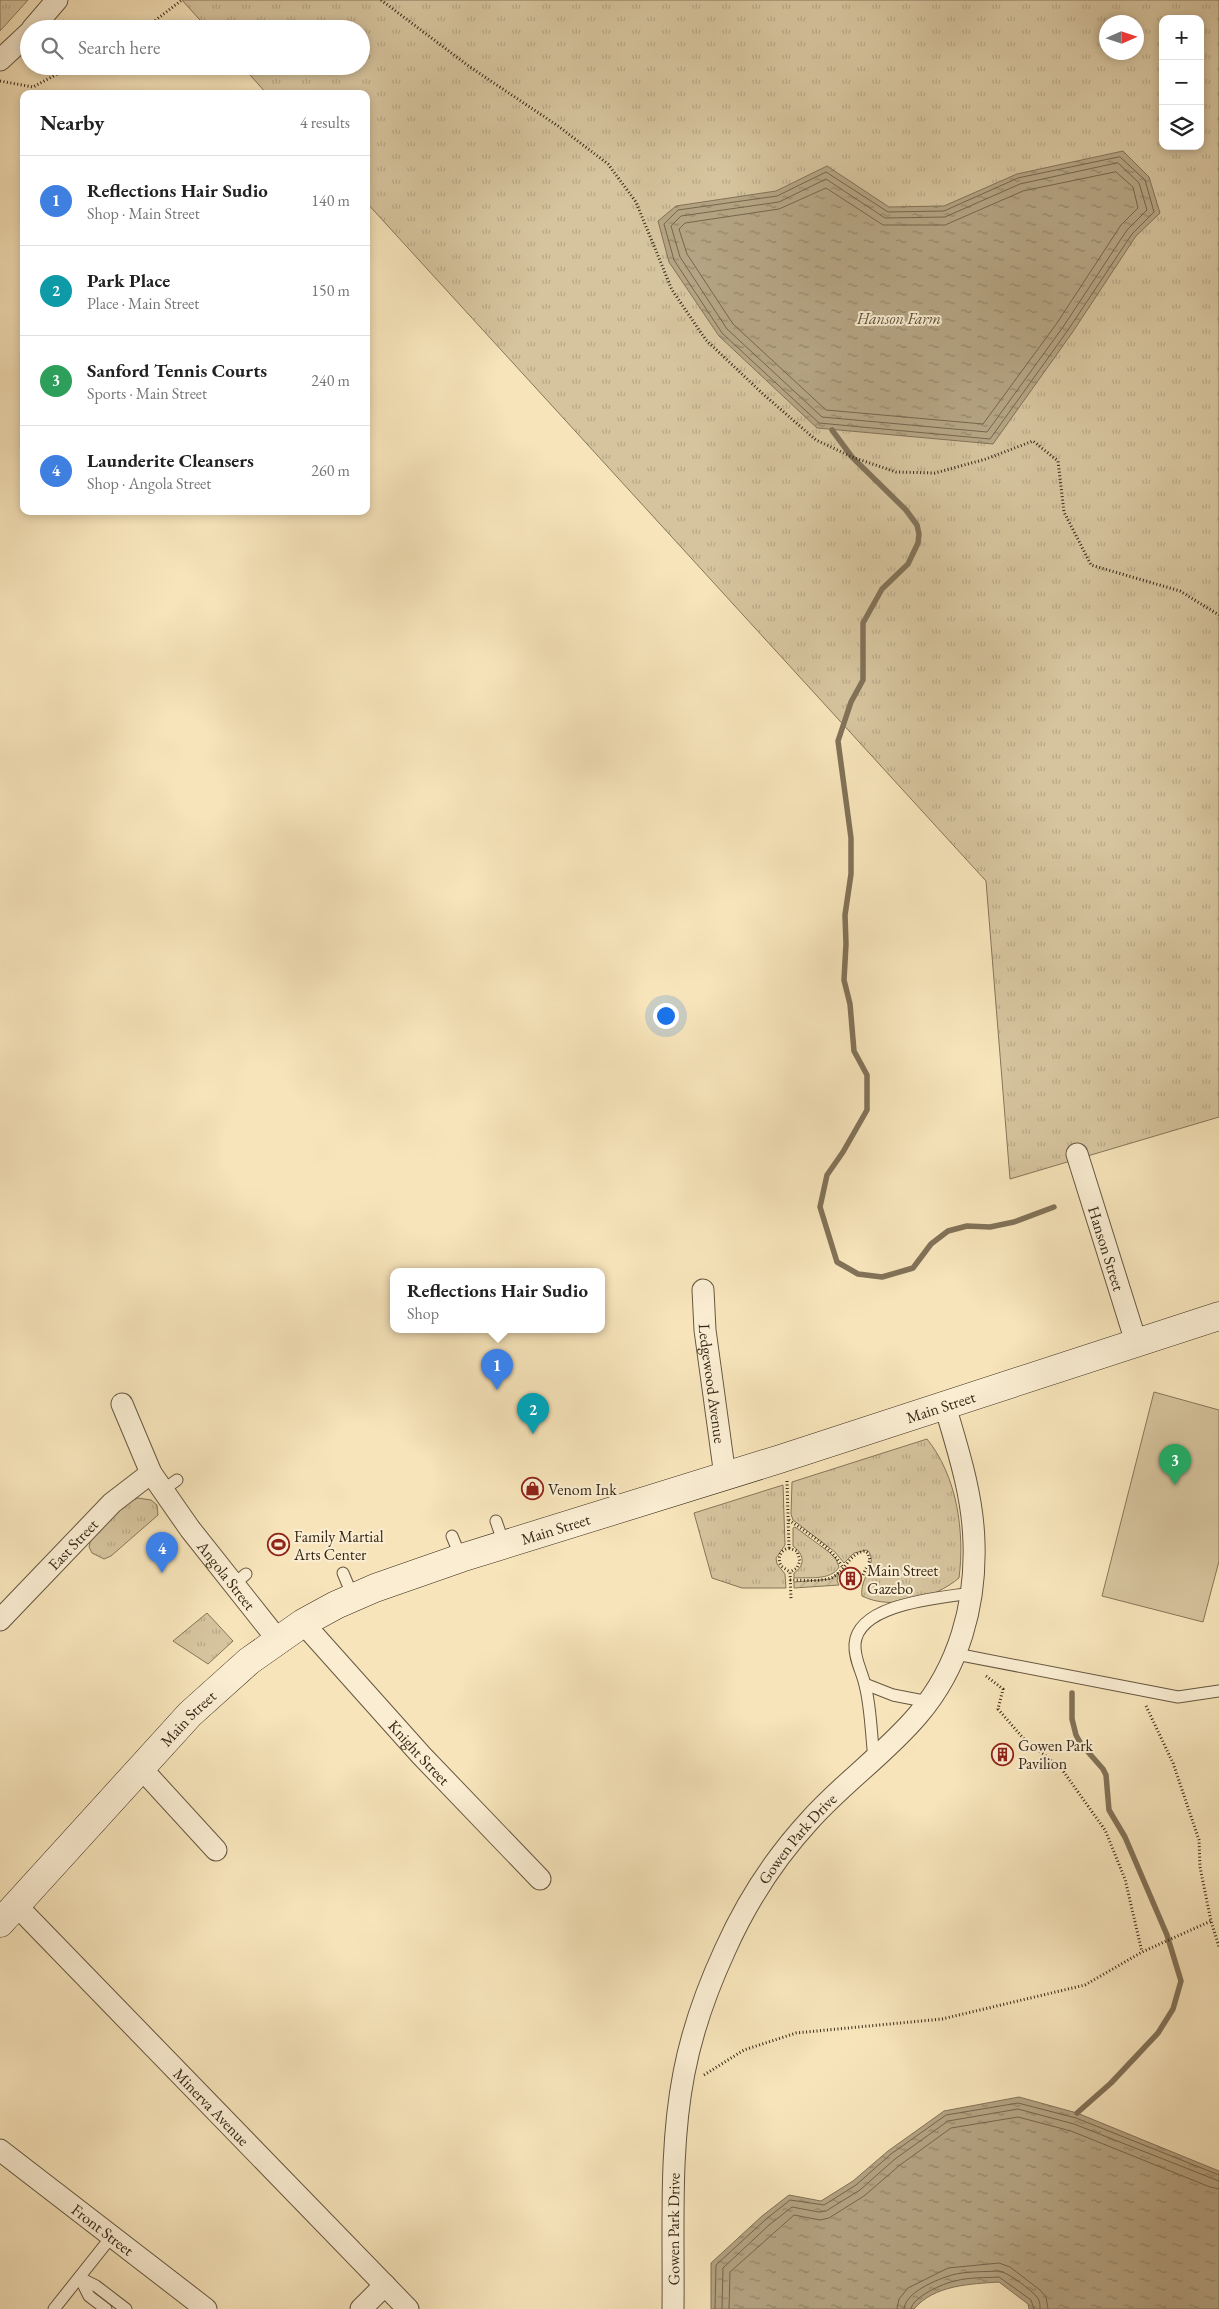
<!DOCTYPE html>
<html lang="en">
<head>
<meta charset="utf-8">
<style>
	body { margin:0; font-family:"EB Garamond",serif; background:#f2f2f2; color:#222 }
	.controls { position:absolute; right:15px; top:15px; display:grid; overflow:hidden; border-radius:10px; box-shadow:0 2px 8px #0003 }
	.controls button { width:45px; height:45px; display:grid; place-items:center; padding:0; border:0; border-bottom:1px solid #e0e0e0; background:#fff; color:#222; font:25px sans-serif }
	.compass { position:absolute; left:1099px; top:15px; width:45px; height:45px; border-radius:50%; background:#fff; box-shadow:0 2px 8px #0003; rotate:87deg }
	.you { position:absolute; left:665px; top:1015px; width:18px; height:18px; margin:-12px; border:4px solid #fff; border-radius:50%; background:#1a73e8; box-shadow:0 0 0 8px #1a73e833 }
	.badge { display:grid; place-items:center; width:32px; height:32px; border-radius:50%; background:#8f2418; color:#fff; font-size:16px; font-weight:700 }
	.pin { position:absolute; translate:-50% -41px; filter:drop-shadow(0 1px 2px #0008) }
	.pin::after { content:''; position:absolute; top:26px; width:18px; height:15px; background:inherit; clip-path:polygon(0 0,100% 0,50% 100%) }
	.popup { position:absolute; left:390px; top:1268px; width:215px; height:65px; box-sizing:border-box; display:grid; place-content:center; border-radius:10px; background:#fff; filter:drop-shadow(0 1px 4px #0005); font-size:16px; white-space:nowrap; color:#767676 }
	.popup b { font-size:19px; color:#222 }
	.popup::after { content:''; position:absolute; left:50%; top:100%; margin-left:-10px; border:10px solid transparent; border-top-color:#fff }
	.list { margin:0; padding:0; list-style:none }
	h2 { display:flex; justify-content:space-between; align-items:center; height:65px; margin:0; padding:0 20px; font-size:21px }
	h2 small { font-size:16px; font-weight:400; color:#767676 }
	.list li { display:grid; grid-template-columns:32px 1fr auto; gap:15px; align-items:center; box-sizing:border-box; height:90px; padding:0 20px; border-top:1px solid #e0e0e0 }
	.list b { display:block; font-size:19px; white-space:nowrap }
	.list p { margin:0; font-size:16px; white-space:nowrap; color:#767676 }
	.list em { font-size:16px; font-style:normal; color:#767676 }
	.icon { flex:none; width:28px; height:28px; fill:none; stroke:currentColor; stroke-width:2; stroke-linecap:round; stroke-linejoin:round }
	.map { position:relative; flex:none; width:1219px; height:2309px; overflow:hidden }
	.search { position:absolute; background:#fff; box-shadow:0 2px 8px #0003; left:20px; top:20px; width:350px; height:55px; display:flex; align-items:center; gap:12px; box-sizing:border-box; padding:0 18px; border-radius:28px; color:#767676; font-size:19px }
	.panel { position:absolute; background:#fff; box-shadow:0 2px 8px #0003; left:20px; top:90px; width:350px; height:425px; border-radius:10px }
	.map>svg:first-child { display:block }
	.grass { fill:url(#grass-tufts); stroke:#86765a; fill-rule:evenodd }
	.garden { fill:url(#garden-furrows); stroke:#86765a }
	.pitch { fill:#d6c49e; stroke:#86765a }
	.water { fill:url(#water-ripples); stroke:#827258 }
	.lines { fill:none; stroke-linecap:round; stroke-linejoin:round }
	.shore { stroke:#76664d; stroke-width:1 }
	.stream { stroke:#827258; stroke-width:5.5 }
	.service-casing { stroke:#665740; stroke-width:13 }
	.minor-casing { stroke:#665740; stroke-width:23 }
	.secondary-casing { stroke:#362817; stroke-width:29 }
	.path { stroke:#362817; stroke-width:3; stroke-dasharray:1 2.5; stroke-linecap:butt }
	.service { stroke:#faedd2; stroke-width:11 }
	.minor { stroke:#faedd2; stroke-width:21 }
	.secondary { stroke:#faedd2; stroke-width:28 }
	.labels { text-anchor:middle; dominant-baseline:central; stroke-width:4; stroke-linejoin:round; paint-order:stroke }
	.park-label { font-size:16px; font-style:italic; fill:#5e4f39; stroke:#faedd2 }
	.street-label { font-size:16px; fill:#362817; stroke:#faedd2 }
	.poi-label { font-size:16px; fill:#362817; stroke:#faedd2; text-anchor:start }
</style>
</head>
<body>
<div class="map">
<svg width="1219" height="2309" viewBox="0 0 1219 2309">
	<defs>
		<pattern id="grass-tufts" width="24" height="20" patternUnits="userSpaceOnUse" patternTransform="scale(1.25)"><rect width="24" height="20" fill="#d6c49e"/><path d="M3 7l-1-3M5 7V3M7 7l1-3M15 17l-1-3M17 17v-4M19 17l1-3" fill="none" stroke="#b8a887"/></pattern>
		<pattern id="garden-furrows" width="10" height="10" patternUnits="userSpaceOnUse" patternTransform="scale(1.25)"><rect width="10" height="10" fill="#d6c49e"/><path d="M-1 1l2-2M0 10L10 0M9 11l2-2" fill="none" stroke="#b8a887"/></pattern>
		<pattern id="water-ripples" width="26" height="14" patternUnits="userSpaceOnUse" patternTransform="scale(1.25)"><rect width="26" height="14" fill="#b5a483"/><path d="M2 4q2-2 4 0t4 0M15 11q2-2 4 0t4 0" fill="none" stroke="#94866a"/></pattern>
	</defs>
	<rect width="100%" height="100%" fill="#f7e4ba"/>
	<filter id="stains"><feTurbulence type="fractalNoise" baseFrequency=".004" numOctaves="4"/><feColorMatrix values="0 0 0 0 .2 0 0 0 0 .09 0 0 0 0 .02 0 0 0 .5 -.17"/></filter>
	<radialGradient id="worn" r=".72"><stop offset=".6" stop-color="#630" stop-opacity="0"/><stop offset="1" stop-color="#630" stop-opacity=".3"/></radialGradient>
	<g class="grass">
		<polygon points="0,0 28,0 0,31"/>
		<path d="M182,0h1037v1117l-209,62 -24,-298 -620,-679v-108h-99l-25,-28h119v-37h-153zM1163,19h37v127h-37zM1106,22h30v30h-30z"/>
		<path d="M927,1439c30,37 38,93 32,139 -24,20 -67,33 -97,18 -3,-18 18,-34 5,-46l-13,3 -10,10 -9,-11 -42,-32 -2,-6 1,-32z"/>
		<polygon points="783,1485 785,1545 776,1558 777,1564 785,1574 786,1588 742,1588 712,1578 694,1513"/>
		<polygon points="138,1498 151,1500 157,1505 158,1515 111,1556 104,1559 92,1553 89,1547 91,1539 126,1503"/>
		<path d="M795,1527l34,25 7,7 3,8c-8,14 -31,10 -45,11v-5c12,-8 10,-19 -1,-27v-18z"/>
		<polygon points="207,1613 233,1641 208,1664 173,1641"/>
	</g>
	<polygon class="garden" points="839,1572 837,1581 839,1585 794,1588 794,1582 831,1579"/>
	<polygon class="pitch" points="1154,1392 1219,1410 1219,1561 1203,1622 1102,1596"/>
	<g class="water">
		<polygon points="1123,151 1149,177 1160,213 1136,236 1072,333 993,444 817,428 719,336 669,262 658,221 676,206 776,191 827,166 889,207 944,206 1017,174"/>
		<path d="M1019,2097l58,16 142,58v138h-190l-1,-5 -29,-22c-29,2 -65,3 -85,27h-203v-46l51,-47 27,-21 32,6 32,-20 35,-30 56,-40z"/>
	</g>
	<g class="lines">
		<g class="shore">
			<polygon points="1120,157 1145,180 1154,212 1132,234 1068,330 990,439 819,423 722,333 674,260 664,224 678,210 777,196 826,172 888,212 944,211 1018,178"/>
			<polygon points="1118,163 1139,183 1147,210 1127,230 1063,327 987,432 822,417 727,329 680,257 671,226 681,216 779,202 826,179 885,218 945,217 1020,184"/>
			<polygon points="1116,172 1133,187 1138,208 1121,225 1057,323 983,424 826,410 733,324 687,254 679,229 685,223 779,209 826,188 883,225 945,225 1023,191"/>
			<polyline points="715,2309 716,2265 765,2220 790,2200 824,2205 856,2185 891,2154 946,2115 1018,2103 1076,2118 1219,2175"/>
			<polyline points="722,2309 723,2268 769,2225 792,2207 819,2212 826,2211 860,2190 895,2159 948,2121 1018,2109 1074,2124 1219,2181"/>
			<polyline points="729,2309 730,2272 794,2215 820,2220 829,2218 864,2196 900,2165 951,2128 1018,2117 1071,2131 1210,2187 1219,2189"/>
			<polyline points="897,2309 899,2299 908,2288 948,2268 999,2263 1010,2267 1040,2290 1046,2297 1048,2309"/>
			<path d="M904,2309c1,-17 34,-30 48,-34 14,-4 32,-3 47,-4 9,1 32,19 38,26 3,4 3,8 3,12"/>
			<path d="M911,2309c1,-12 33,-26 44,-28 14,-4 30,-3 44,-4l32,23 3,9"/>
		</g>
		<g class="stream">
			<polyline points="832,430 852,457 906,510 917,525 919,534 918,543 908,564 882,589 863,623 863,680 851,702 838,741 851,838 851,874 845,915 846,944 844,980 850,1004 854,1051 867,1075 867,1110 843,1152 827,1175 820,1207 837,1262 858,1274 882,1277 913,1268 931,1244 948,1231 967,1226 990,1227 1014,1222 1054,1207"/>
			<polyline points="1072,1693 1072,1719 1076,1735 1081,1744 1103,1769 1106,1775 1109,1810 1125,1837 1167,1935 1181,1981 1173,2009 1158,2033 1111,2083 1077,2113"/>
		</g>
		<defs>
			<g id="service">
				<polyline points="163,1490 177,1480"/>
				<polyline points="496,1521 504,1544"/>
				<polyline points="452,1536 461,1558"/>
				<polyline points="343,1573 353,1597"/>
				<polyline points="233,1585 246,1574"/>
				<polyline points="956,1654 1178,1697 1219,1691"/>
				<polyline points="865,1684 893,1695 929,1702"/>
				<path d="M874,1758c-3,-24 -3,-50 -9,-73 -3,-14 -11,-26 -10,-41 3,-41 86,-46 116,-51"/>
				<polyline points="80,2278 96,2286 126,2309"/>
				<polyline points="80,2278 89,2296 106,2309"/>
				<polyline points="54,2309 112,2236"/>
			</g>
			<g id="minor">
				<polyline points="32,29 57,0"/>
				<polyline points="0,60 29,33"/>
				<path id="s1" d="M1077,1154l59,188"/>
				<path id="s2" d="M703,1290l2,40 20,146"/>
				<path id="s3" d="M122,1404l29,69 39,56 88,111"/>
				<path id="s4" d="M0,1620l112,-117 39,-30"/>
				<path id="s5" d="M303,1623l118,132 119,124"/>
				<polyline points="140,1767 216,1850"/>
				<path id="s6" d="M16,1905l392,404"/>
				<path id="s7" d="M0,2150l206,159"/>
				<polyline points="361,2309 385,2285"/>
				<path id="s8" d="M673,2309c1,-77 -4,-160 11,-236 8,-42 23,-84 41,-123 21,-47 50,-92 85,-130 33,-37 76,-67 108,-105 41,-48 58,-110 56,-172 -1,-47 -16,-93 -29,-137"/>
			</g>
			<g id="secondary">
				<path id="s9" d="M0,1923l190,-209 59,-53 54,-38 33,-18 39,-17 86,-30 319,-99 439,-143"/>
			</g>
		</defs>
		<use href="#service" class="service-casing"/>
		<use href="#minor" class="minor-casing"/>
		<use href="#secondary" class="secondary-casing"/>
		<g class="path">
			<polyline points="381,0 470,67 558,126 608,164 636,202 672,290 706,340 763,394 816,440 852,457 896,472 935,473 986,459 1033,441 1058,461 1064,512 1091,565 1180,591 1219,615"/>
			<polyline points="144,29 182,0"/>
			<polyline points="0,81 33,87 72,66"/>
			<path d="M787,1481l2,67c-9,2 -12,10 -8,18l9,6 1,27"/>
			<path d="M789,1520c19,14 42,26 54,48"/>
			<polyline points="789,1548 797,1551 800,1561 797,1568 790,1572"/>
			<path d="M790,1580c13,0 29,2 41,-2 14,-6 18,-25 34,-27l3,2 2,7 -7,15"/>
			<polyline points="986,1676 1003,1689 998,1709 1023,1738 1061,1768 1105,1830 1125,1879 1142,1952"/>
			<polyline points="1146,1706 1173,1763 1199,1840 1200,1867 1211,1921 1219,1947"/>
			<polyline points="704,2075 744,2050 796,2033 942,2019 1085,1985 1142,1952 1211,1921"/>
		</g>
		<use href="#service" class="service"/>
		<use href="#minor" class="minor"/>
		<use href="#secondary" class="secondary"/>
	</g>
	<defs>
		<symbol id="shop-ring" viewBox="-11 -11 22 22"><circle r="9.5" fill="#faedd2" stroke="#8f2418" stroke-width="1.5"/><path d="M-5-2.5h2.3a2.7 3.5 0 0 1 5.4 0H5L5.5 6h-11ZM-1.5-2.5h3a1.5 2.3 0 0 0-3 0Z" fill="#8f2418"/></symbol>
		<symbol id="stadium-ring" viewBox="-11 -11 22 22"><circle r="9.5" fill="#faedd2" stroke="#8f2418" stroke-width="1.5"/><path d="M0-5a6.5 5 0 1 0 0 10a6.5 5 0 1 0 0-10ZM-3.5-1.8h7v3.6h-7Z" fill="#8f2418"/></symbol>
		<symbol id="building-ring" viewBox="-11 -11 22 22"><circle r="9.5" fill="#faedd2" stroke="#8f2418" stroke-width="1.5"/><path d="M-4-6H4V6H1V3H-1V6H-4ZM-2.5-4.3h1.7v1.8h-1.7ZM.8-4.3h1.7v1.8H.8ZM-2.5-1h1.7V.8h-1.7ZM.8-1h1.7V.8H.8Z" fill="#8f2418"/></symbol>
	</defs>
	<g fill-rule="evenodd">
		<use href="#shop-ring" x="520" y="1476" width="25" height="25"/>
		<use href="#stadium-ring" x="266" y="1532" width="25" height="25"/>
		<use href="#building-ring" x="838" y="1566" width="25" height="25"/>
		<use href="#building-ring" x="990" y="1742" width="25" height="25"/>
	</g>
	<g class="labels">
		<g class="park-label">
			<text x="899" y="318">Hanson Farm</text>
		</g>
		<g class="street-label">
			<text stroke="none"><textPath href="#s1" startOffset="99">Hanson Street</textPath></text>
			<text stroke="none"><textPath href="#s2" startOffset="94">Ledgewood Avenue</textPath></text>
			<text stroke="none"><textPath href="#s9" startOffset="1102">Main Street</textPath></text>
			<text stroke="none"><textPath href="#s9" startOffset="698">Main Street</textPath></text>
			<text stroke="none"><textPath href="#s4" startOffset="105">East Street</textPath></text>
			<text stroke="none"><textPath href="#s3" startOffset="202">Angola Street</textPath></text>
			<text stroke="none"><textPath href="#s9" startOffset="278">Main Street</textPath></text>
			<text stroke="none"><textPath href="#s5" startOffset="174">Knight Street</textPath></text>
			<text stroke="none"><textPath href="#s8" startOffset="500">Gowen Park Drive</textPath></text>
			<text stroke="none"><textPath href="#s6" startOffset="281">Minerva Avenue</textPath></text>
			<text stroke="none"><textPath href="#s7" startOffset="130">Front Street</textPath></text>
			<text stroke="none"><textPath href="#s8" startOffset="80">Gowen Park Drive</textPath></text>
		</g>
		<g class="poi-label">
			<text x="548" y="1489">Venom Ink</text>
			<text x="294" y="1536">Family Martial<tspan x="294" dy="18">Arts Center</tspan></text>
			<text x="867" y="1570">Main Street<tspan x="867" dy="18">Gazebo</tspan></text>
			<text x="1018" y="1745">Gowen Park<tspan x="1018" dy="18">Pavilion</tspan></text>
		</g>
	</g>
	<rect width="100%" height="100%" filter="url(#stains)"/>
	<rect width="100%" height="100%" fill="url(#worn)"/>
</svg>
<div class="controls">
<button>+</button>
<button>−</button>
<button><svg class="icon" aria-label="layers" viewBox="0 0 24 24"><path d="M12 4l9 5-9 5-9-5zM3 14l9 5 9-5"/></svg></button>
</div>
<svg class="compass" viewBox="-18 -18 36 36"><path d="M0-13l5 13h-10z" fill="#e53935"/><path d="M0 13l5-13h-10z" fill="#767676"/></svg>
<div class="you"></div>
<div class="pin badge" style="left:497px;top:1390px;background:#3f7fe0">1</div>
<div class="popup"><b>Reflections Hair Sudio</b>Shop</div>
<div class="pin badge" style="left:533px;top:1434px;background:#0f9aa8">2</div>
<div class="pin badge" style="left:1175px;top:1485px;background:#2e9e5b">3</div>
<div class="pin badge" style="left:162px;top:1573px;background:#3f7fe0">4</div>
<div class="search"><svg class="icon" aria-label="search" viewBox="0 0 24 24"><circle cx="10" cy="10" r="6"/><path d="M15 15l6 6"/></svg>Search here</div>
<section class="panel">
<h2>Nearby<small>4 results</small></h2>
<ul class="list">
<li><span class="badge" style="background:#3f7fe0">1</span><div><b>Reflections Hair Sudio</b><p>Shop · Main Street</p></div><em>140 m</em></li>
<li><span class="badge" style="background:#0f9aa8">2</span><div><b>Park Place</b><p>Place · Main Street</p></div><em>150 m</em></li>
<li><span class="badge" style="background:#2e9e5b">3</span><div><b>Sanford Tennis Courts</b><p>Sports · Main Street</p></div><em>240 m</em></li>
<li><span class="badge" style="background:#3f7fe0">4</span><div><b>Launderite Cleansers</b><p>Shop · Angola Street</p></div><em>260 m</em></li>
</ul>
</section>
</div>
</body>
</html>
